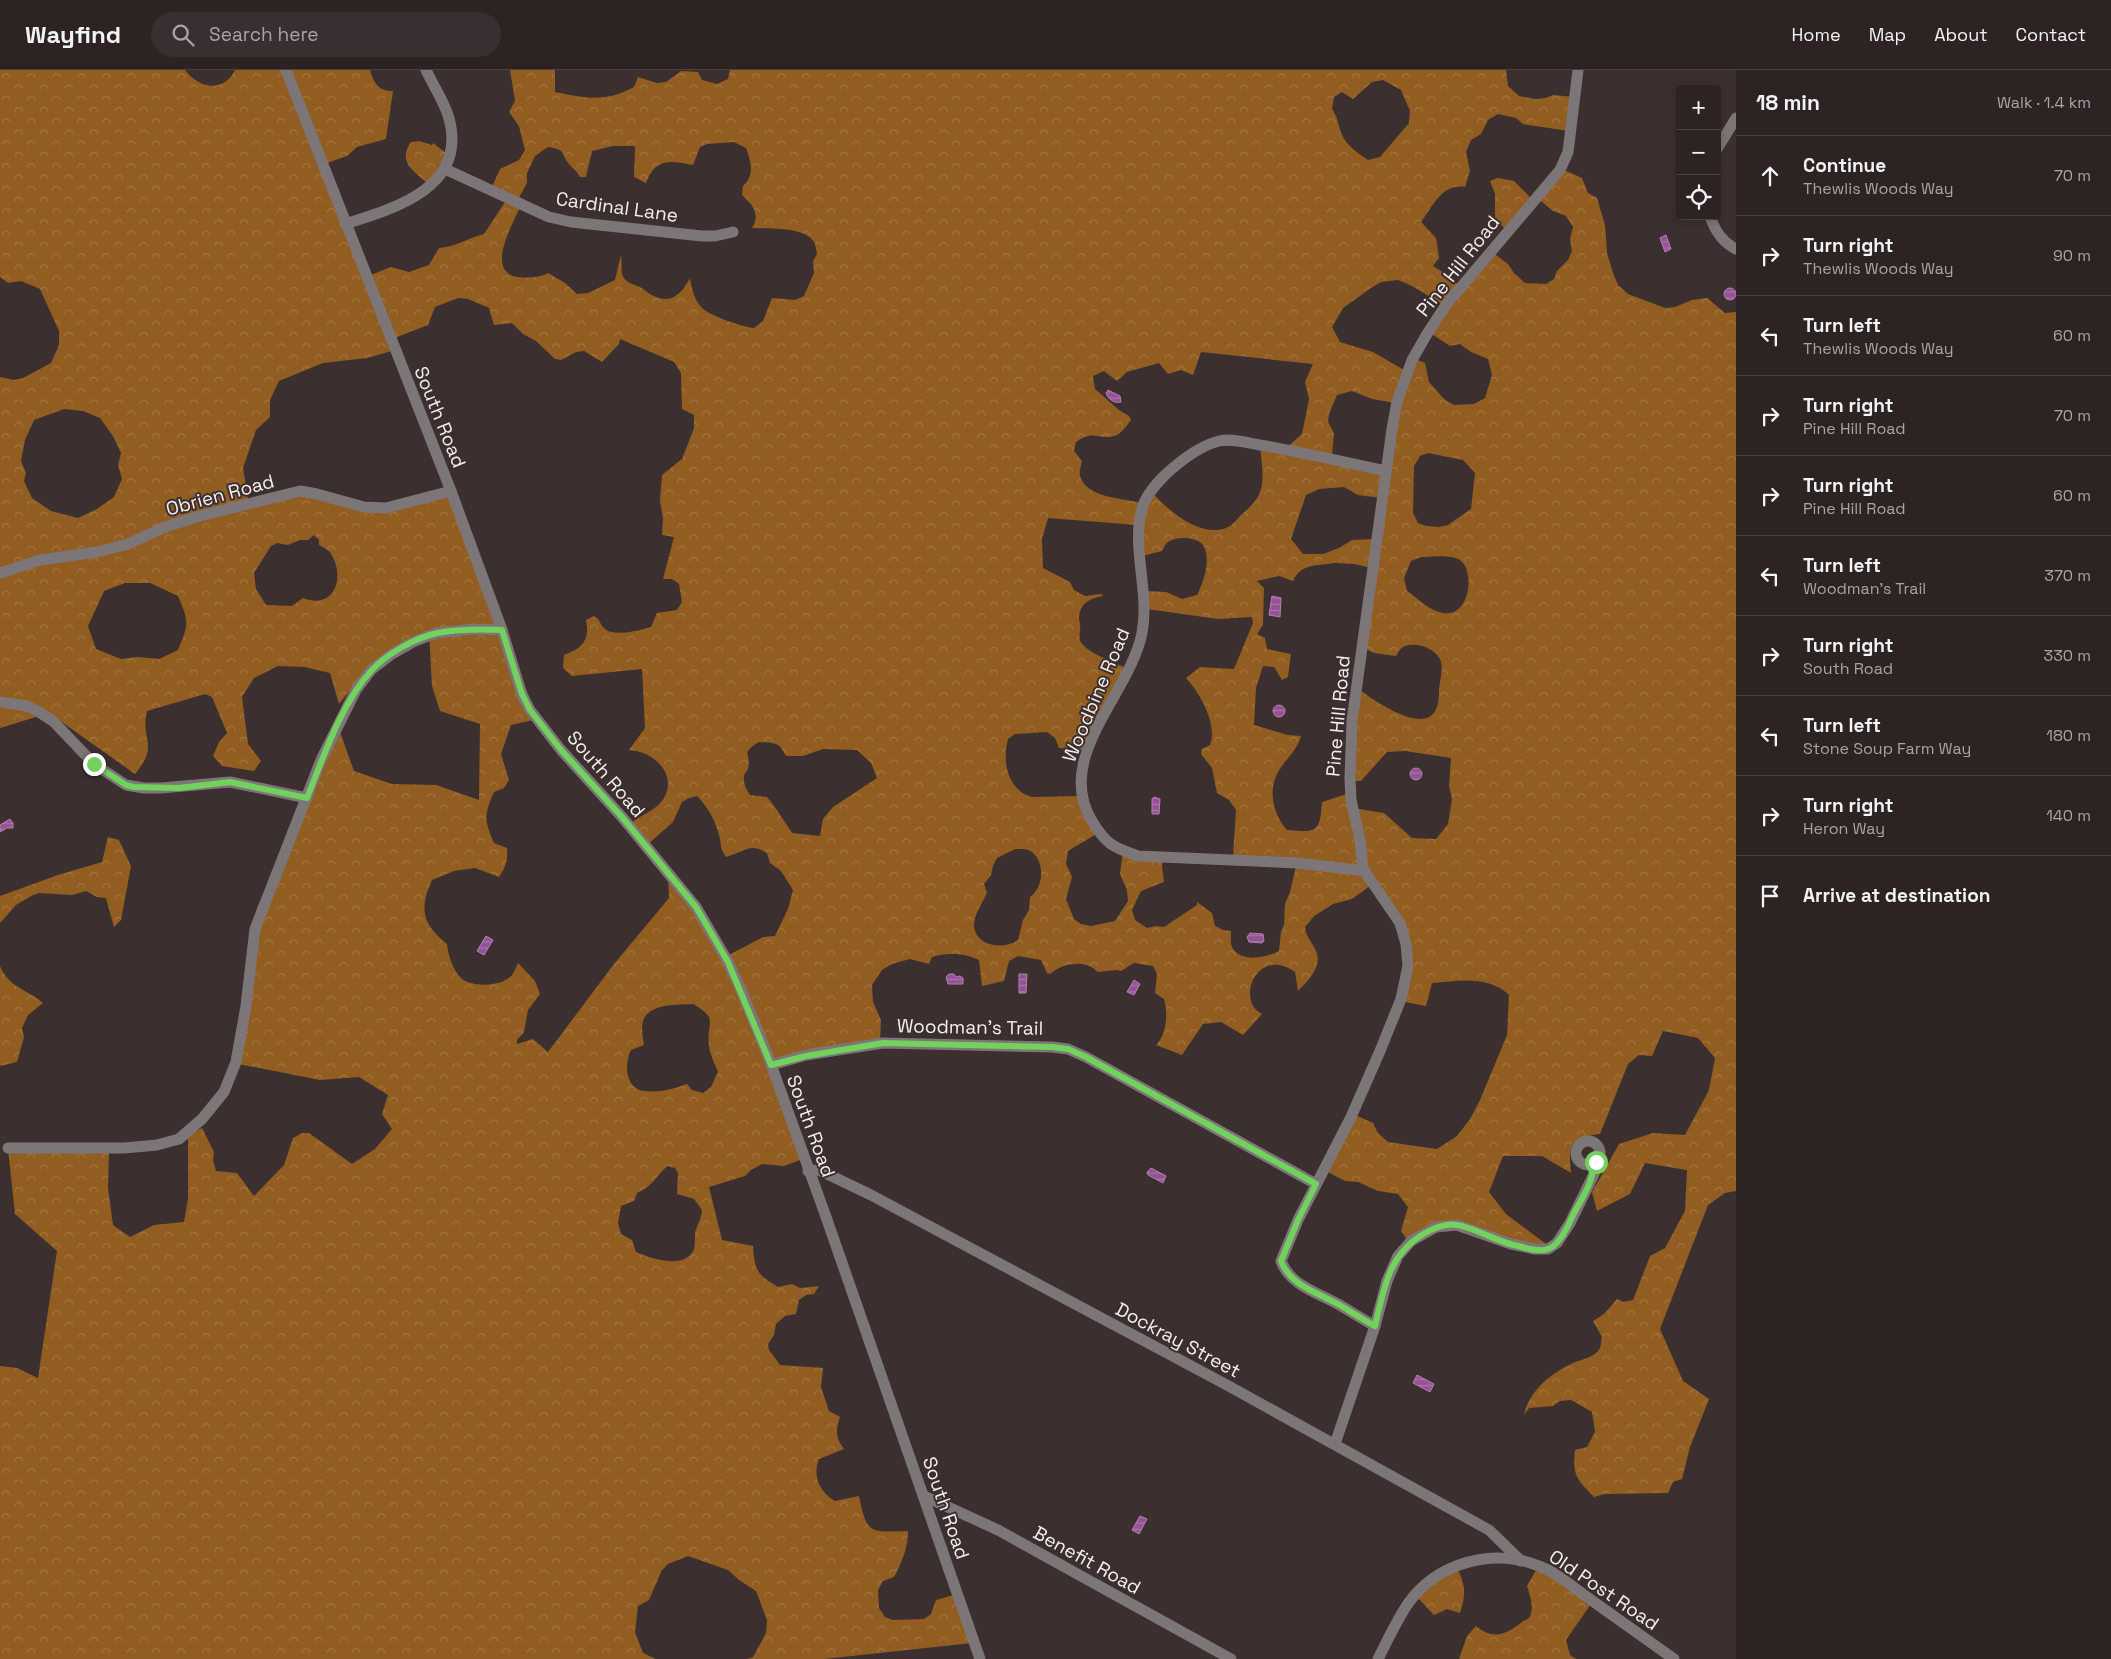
<!DOCTYPE html>
<html lang="en">
<head>
<meta charset="utf-8">
<style>
	body { margin:0; font-family:"Space Grotesk",sans-serif; background:#392f30; color:#f1f3f6 }
	.controls { position:absolute; right:15px; top:15px; display:grid; overflow:hidden; border-radius:5px; box-shadow:0 2px 8px #0003 }
	.controls button { width:45px; height:45px; display:grid; place-items:center; padding:0; border:0; border-bottom:1px solid #484041; background:#2d2323; color:#f1f3f6; font:25px sans-serif }
	.stop { position:absolute; width:15px; height:15px; margin:-11px; border:4px solid #73d25d; border-radius:50%; background:#fff }
	.stop.end { background:#73d25d; border-color:#fff; box-shadow:0 1px 5px #0008 }
	.list { margin:0; padding:0; list-style:none }
	h2 { display:flex; justify-content:space-between; align-items:center; height:65px; margin:0; padding:0 20px; font-size:21px }
	h2 small { font-size:16px; font-weight:400; color:#a7a4a6 }
	.list li { display:grid; grid-template-columns:32px 1fr auto; gap:15px; align-items:center; box-sizing:border-box; height:80px; padding:0 20px; border-top:1px solid #484041 }
	.list b { display:block; font-size:19px; white-space:nowrap }
	.list p { margin:0; font-size:16px; white-space:nowrap; color:#a7a4a6 }
	.list em { font-size:16px; font-style:normal; color:#a7a4a6 }
	.icon { flex:none; width:28px; height:28px; fill:none; stroke:currentColor; stroke-width:2; stroke-linecap:round; stroke-linejoin:round }
	.map { position:relative; flex:none; width:1736px; height:1589px; overflow:hidden }
	header { display:flex; align-items:center; gap:30px; box-sizing:border-box; height:70px; padding:0 25px; background:#2d2323; border-bottom:1px solid #484041 }
	header strong { font-size:24px }
	nav { display:flex; gap:28px; margin-inline-start:auto; font-size:18px }
	.search { width:350px; height:45px; background:#392f30; display:flex; align-items:center; gap:12px; box-sizing:border-box; padding:0 18px; border-radius:28px; color:#a7a4a6; font-size:19px }
	main { display:flex }
	aside { flex:1; background:#2d2323 }
	.map>svg:first-child { display:block }
	.forest { fill:url(#forest-crowns); fill-rule:evenodd }
	.water { fill:url(#water-rules); stroke:#b281b0 }
	.lines { fill:none; stroke-linecap:round; stroke-linejoin:round }
	.minor { stroke:#7d7679; stroke-width:11 }
	.route { stroke:#73d25d; stroke-width:6 }
	.labels { text-anchor:middle; dominant-baseline:central; stroke-width:4; stroke-linejoin:round; paint-order:stroke }
	.street-label { font-size:19px; fill:#f7eeee; stroke:#3c2f2f }
</style>
</head>
<body>
<header>
<strong>Wayfind</strong>
<div class="search"><svg class="icon" aria-label="search" viewBox="0 0 24 24"><circle cx="10" cy="10" r="6"/><path d="M15 15l6 6"/></svg>Search here</div>
<nav><a>Home</a><a>Map</a><a>About</a><a>Contact</a></nav>
</header>
<main>
<div class="map">
<svg width="1736" height="1589" viewBox="0 0 1736 1589">
	<defs>
		<pattern id="forest-crowns" width="20" height="18" patternUnits="userSpaceOnUse" patternTransform="scale(1.25)"><rect width="20" height="18" fill="#925d20"/><path d="M2 6a3 3 0 1 1 6 0M12 15a3 3 0 1 1 6 0" fill="none" stroke="#a27541"/></pattern>
		<pattern id="water-rules" width="6" height="5" patternUnits="userSpaceOnUse" patternTransform="scale(1.25)"><rect width="6" height="5" fill="#955296"/><path d="M0 2.5h6" fill="none" stroke="#aa74aa"/></pattern>
	</defs>
	<rect width="100%" height="100%" fill="#3c2f2f"/>
	<g class="forest">
		<path d="M0,0h185c14,19 39,23 50,0h135c4,13 8,21 23,21l-7,48 -29,8 -10,9 -20,7 41,113 23,-9 18,5 20,-7 10,-17c16,-1 29,-10 45,-14l21,-32 -14,-13 9,-20 19,-9 6,-10 -6,-24 -10,-14 6,-11 -5,-31h45v22c31,6 49,11 79,-5l4,-10 19,6 9,-1 15,-11 17,1 4,8 15,4 11,-5 2,-9h776l2,16 11,10 16,3 11,-1 7,-3 21,2 -5,34 -46,-7 -7,-6 -18,-4 -10,6 -7,14 -10,6 -5,12 4,19 -5,16c-23,-4 -32,19 -44,35l15,16 3,20 -6,8 16,10 10,9 33,-33 16,12 6,9 11,10 21,1 8,-5 3,-8 11,-11 4,-9 -2,-12 3,-12 -7,-11 -13,-5 -17,-14 26,-28 20,9 6,15 9,5 8,27 2,28 5,17 6,15 10,9 37,14 10,-1 17,-7 15,-2 18,15 11,-1v879l-11,2 -17,12 -48,124 23,52 26,18 -19,48 -8,32 -9,3 -5,11 -64,1 -10,3c-17,-18 -22,-21 -19,-47l12,-3 8,-15 -3,-20 -21,-12 -11,1 -7,5 -24,2 -5,7c5,-24 27,-42 49,-52 8,-4 22,-5 27,-15 1,-2 1,-8 2,-11l-9,-16 11,-7 13,-15 6,3 10,-2 17,-44 15,-8 20,-37 2,-41 -42,-7 -15,31 -33,17 -5,-19 27,-48 34,-11 32,2 24,-45 6,-32 -17,-20 -35,-7 -11,25 -13,-1 -11,9 -28,70c-30,4 -32,9 -29,39l-29,-17h-39l-14,36 17,22 44,33 -14,1 -79,-25 -49,18 -7,-10 7,-24 -10,-13 -20,-3 -20,-9 -13,-1 -19,-10 25,-58 22,10 5,10 10,9 49,7 20,-13 13,-17 10,-19 27,-65 2,-40c-21,-20 -51,-14 -77,-12l-6,23 -26,-5 6,-54 -32,-64 -22,16 -19,5 -19,12 -9,11c1,10 6,13 10,22 9,16 -6,31 -17,42l-3,-19c-38,-27 -60,29 -33,42l-19,21 -22,-13 -18,2 -21,31 -26,-10c11,-11 12,-32 8,-46l-9,-6 2,-19 -4,-8 -19,-3 -13,8 -5,-1 -18,2c-13,-13 -35,-9 -48,2l-3,-1 -6,-13 -23,-4 -9,5 -5,20 -22,5 -3,-26c-12,-7 -34,-8 -47,-3l-3,7 -19,-5 -18,5 -10,6 -10,15 1,17 8,18 -1,21 -108,21 31,97 -19,7 -22,-2 -11,6 -6,6 -36,11 13,53 31,6c2,26 4,28 25,41l14,-3 8,4 19,-2 -5,8 -8,1 -7,5 -3,14 -11,2 -9,8 -2,11 -6,9 1,6 11,15 43,3 -2,19 8,24 11,6c-5,14 -4,21 4,32l-25,10c-7,17 1,34 16,42l24,-5c8,39 10,36 49,35 0,17 -6,31 -14,46l-11,4 -5,9 1,18 6,9 8,3 31,-1 7,-5 5,-14 21,-6 15,49 -148,16h-77l6,-2 13,-24 1,-13 -11,-29 -17,-11 -11,-10 -40,-14 -20,8 -6,6 -13,30 -11,6 -3,26 8,21 13,6h-656v-293l17,2 21,10 19,-127 -42,-37 -7,-65 101,1 -1,38 5,37 17,12 24,-12 30,-3 4,-23v-63l14,-8 12,24 -1,8 3,11 21,2 17,23 30,-31 9,-27 9,-5h7l43,31 23,-15 17,-20 -10,-15 6,-19 -29,-18 -39,3 -87,-17 7,-30 17,-125 83,-176 14,39 38,13 44,1 43,15 1,-76 -40,-13 -8,-25 -3,-54 -63,38 -27,34 -9,-31 -25,-6 -27,-1 -24,12 -12,19 6,47 13,17 -7,10 -32,-5 -9,-10 6,-14 8,-9 -15,-36 -7,-3 -58,17c-7,30 13,33 -12,63l-86,-61 -49,15v-351l14,3 9,-2 28,-15 8,-18v-14l-19,-42 -19,-8 -13,2 -8,-6zM1383,10l18,10 9,21 -1,12 -29,34 -12,3c-10,-7 -21,-14 -26,-25 -4,-9 -4,-18 -10,-26l2,-12 8,-5 11,7 19,-17zM734,72l12,6c5,14 9,27 -3,38l-1,9c10,9 19,19 10,33 16,1 52,-2 62,14 2,3 2,8 3,12l-4,7 1,12 -10,23 -9,4 -23,-2 -9,23 -9,7c-11,-1 -44,-12 -52,-20 -7,-6 -11,-21 -12,-30 -9,17 -20,28 -40,16 -4,-2 -6,-5 -10,-7 -7,-3 -15,-4 -18,-13 -1,-5 0,-13 -1,-19l-6,25 -27,13 -11,1 -12,-11 -17,-10c-9,5 -21,5 -30,4 -33,-5 -6,-51 1,-68l-3,-6 11,-20v-10l8,-17 13,-9c18,3 12,5 21,17 4,5 8,7 11,13h6l6,-26 21,-5h22l-1,31 12,6c9,-25 25,-23 47,-18l7,-18 7,-3zM1398,210c17,6 30,16 45,25l-13,28 20,13 10,-2 11,8 17,7 4,16 -7,23 -11,6 -20,1 -9,-5 -16,-18 -4,-19 -12,-5 -9,12 -31,-18 -33,-10 -8,-15 11,-19 28,-20 10,-6zM458,228l10,1 21,9 5,17 18,-2 11,11 13,7 19,18 6,1 15,-8 8,-1 18,11 17,-18 1,-5 54,23 7,11 1,36 12,6v13l-12,31 -20,16 -2,26 3,17 -1,17 12,2 -11,42h9l7,5 3,18 -5,8 -20,3 -6,14c-11,3 -38,11 -47,1 -5,-5 -4,-9 -10,-12l-8,4c4,20 -3,28 -22,35l-1,13 9,8 70,-7 3,59 -16,22c25,1 51,26 33,51 -7,10 -23,14 -31,23l17,20 25,-22 9,-20 7,-4 8,-2c11,11 18,24 22,39 3,10 0,12 7,22 18,-5 24,-15 41,-4l3,10 11,8 12,19 -5,19 -13,27 -12,1 -36,19 -59,-82 1,24 -55,66 -66,88 -15,-13 -16,5v-4l7,-8 4,-22 12,-16 -5,-13 -17,-18c-2,4 -4,11 -8,14 -11,10 -41,11 -51,-1 -7,-9 -11,-21 -12,-32 -25,-20 -28,-35 -15,-64l22,-9 21,-3 24,9c7,-10 9,-17 8,-29l-13,-5c-10,-23 -10,-28 0,-51l10,-4 5,-8 -8,-26 10,-29 27,-6 -38,-95 -50,-134 -86,21 -53,-16 -34,2 -28,7 -6,-36 13,-38 14,-13v-17l9,-19 44,-18 44,-5 28,-8 -3,-11 36,-14 7,-18zM1201,282l112,12 -8,18 4,17 -7,35 -16,14 -26,-3c1,14 5,34 0,47 -3,9 -12,17 -19,23 -4,4 -9,11 -15,13 -26,10 -59,-18 -75,-37l-10,12c-18,-5 -55,-5 -61,-27 -1,-5 1,-11 2,-15l-8,-10 2,-9c19,-13 19,-2 38,-6 7,-1 13,-11 17,-16l-2,-4 -10,-6 -24,-21 -2,-13 11,-5 13,10 10,-9 32,-9 9,11 13,-4 12,5zM1352,321l20,8 23,4 -10,66 -53,-14 2,-22 -6,-11 1,-8 8,-19zM64,339l19,2 17,7 13,18 8,17 -3,12 4,14 -8,18 -17,12 -19,9 -27,-7 -19,-13 -8,-17 2,-8 -5,-12 4,-21 9,-20zM1428,383l35,7 12,13 -4,36 -23,16 -9,2 -13,-1 -8,-3 -5,-10 1,-47 6,-10zM1344,417l14,8 24,3 -6,41 -24,1 -13,8 -16,6h-20l-12,-15 15,-44 13,-6zM1048,448l89,7 5,31 20,-5c1,-1 3,-7 4,-7 7,-8 30,-8 37,1 9,14 0,38 -6,50l-15,4 -16,-7 -22,-1 3,18 71,10 34,-2 1,6 -19,46 -34,-2 -14,11c14,15 32,47 24,67l-8,4 -1,5 11,14 5,25 12,7 7,10 -3,46 64,6 -7,30 -5,12 -1,21 -3,7 -2,19c-13,7 -39,12 -47,-4 -2,-5 -1,-12 -1,-16l-8,-1 -8,-4 -3,-13 -15,-11v3l-33,22 -8,-1 -9,2 -12,-8 -3,-10 9,-19 23,-9 -2,-16 2,-9 -41,-7 -3,24 7,16 1,11 -13,20 -24,5 -10,-2 -7,-5 -8,-20 6,-22 -6,-13 2,-13 30,-18 -17,-37 -50,1c-24,-8 -29,-36 -23,-58l7,-5 32,-2 8,6 4,10 28,2 39,-82c-13,-6 -35,-14 -44,-24 -4,-5 -2,-10 -2,-15 1,-4 -1,-8 -1,-12 1,-14 12,-19 24,-21l-2,-2 -16,2 -11,-6 -4,-8 -27,-14 -1,-29zM314,465l5,5v5c3,2 8,4 10,6 17,22 8,60 -26,47l-11,8 -26,-1 -10,-16 -2,-16 17,-27 6,-3 11,2 12,-5h8zM1421,487c11,0 29,-3 39,3 16,11 10,62 -21,52 -11,-3 -22,-14 -32,-21l-3,-13 7,-17zM1335,493l19,1 18,4 -10,79 12,6 22,3c2,-4 4,-7 7,-9 11,-6 31,0 37,12 4,8 0,21 -1,30 0,9 0,19 -7,26 -17,15 -62,-17 -76,-28l-6,94h11l26,-29 18,-1 46,7 -2,28 3,13 -4,25 -12,15 -24,-1 -28,-25 -31,-5 -3,-15 -28,9c-2,32 -6,30 -35,28 -12,-13 -18,-34 -12,-51 5,-16 21,-25 26,-43l-13,-1 -34,-10 2,-37 7,-22 11,1 8,13 6,-3 3,-23 -24,-5 -2,-11 -8,-4 6,-9 1,-37 -7,-7 22,-5 14,5c8,-18 24,-15 42,-18zM125,513h25l28,13c11,26 11,28 0,54l-19,9 -21,-2 -17,2 -25,-10 -8,-23 16,-35zM759,672c15,1 20,-1 27,14h17l20,-7 34,1 14,13 6,15 -44,29 -10,12 -3,17 -28,-3 -17,-26 -8,-10 -17,-2c-4,-6 -7,-12 -6,-19 0,-1 3,-6 4,-7 4,-16 -9,-15 11,-27zM1015,779c7,0 14,-1 19,5 11,11 9,34 -4,43l-1,13 -6,10 -5,20c-14,10 -42,7 -44,-14 0,-12 8,-22 13,-33l-3,-9 7,-9 2,-9 4,-8zM693,934c27,16 13,17 16,42 1,9 6,18 9,26l-7,15 -8,6 -11,-3 -5,-6c-14,5 -28,9 -42,7 -20,-2 -21,-27 -14,-41l13,-5c-1,-7 -3,-17 -1,-24 6,-18 34,-16 50,-17zM667,1096l8,2 3,5 -1,21 17,5 8,11c-1,11 -5,14 -7,23 0,5 0,11 -1,16 -8,21 -43,10 -58,3l-4,-12 -11,-6 -3,-11 3,-17 13,-5 3,-8c13,-5 20,-17 30,-27z"/>
		<path d="M419,71l13,4 1,-2 13,10 2,-1 -20,32c-14,-13 -31,-22 -17,-42z"/>
		<polygon points="1498,108 1514,111 1533,130 1504,158 1495,148 1495,124 1490,111"/>
		<polygon points="108,767 119,770 131,796 121,850 114,857 106,828 97,827 86,821 72,825 39,823 33,825 16,835 0,853 0,826 58,805 102,792"/>
		<path d="M0,896c9,22 27,23 43,37l-15,12 -6,13 2,9 -7,25 -17,4z"/>
		<path d="M1456,1495c9,20 11,27 4,48l-13,-4 -13,6 -19,-20z"/>
		<path d="M1539,1495l54,36 -27,39 4,15 6,4h-117l8,-23 9,-10c17,14 30,9 46,-4 1,-1 6,-3 7,-4 6,-10 1,-22 -2,-32z"/>
	</g>
	<g class="water">
		<polygon points="1666,165 1671,179 1665,182 1660,168"/>
		<circle cx="1730" cy="224" r="6"/>
		<path d="M1108,320l12,6 1,6c-7,2 -13,-3 -15,-9z"/>
		<polygon points="1272,526 1281,528 1280,547 1269,545"/>
		<circle cx="1279" cy="641" r="6"/>
		<circle cx="1416" cy="704" r="6"/>
		<polygon points="1154,727 1160,729 1159,744 1152,744 1152,729"/>
		<polygon points="10,749 13,753 13,758 7,758 0,762 0,755"/>
		<polygon points="1250,863 1263,864 1264,871 1262,873 1249,872 1247,867"/>
		<polygon points="486,866 493,870 484,885 477,881"/>
		<polygon points="949,904 954,904 956,907 960,906 963,908 963,914 948,914 946,907"/>
		<polygon points="1019,904 1027,904 1026,923 1019,923"/>
		<polygon points="1134,910 1140,914 1134,925 1127,922"/>
		<polygon points="1151,1098 1166,1106 1163,1113 1148,1105 1147,1102"/>
		<polygon points="1417,1305 1434,1314 1430,1322 1413,1313"/>
		<polygon points="1140,1446 1147,1449 1139,1464 1132,1460"/>
	</g>
	<g class="lines">
		<g class="minor">
			<polyline points="286,0 451,421 502,560 522,625 530,640 561,680 622,747 696,837 728,892 741,920 768,986 825,1144 980,1589"/>
			<polyline points="1717,79 1736,48"/>
			<polyline points="445,99 549,147 571,152 702,166 715,166 733,162"/>
			<path d="M1710,146c5,15 12,26 26,33"/>
			<path d="M345,154c52,-16 125,-38 103,-109 -5,-15 -15,-30 -22,-45"/>
			<polyline points="0,503 40,490 97,482 128,474 165,457 200,446 300,421 317,424 364,437 386,438 451,421"/>
			<polyline points="0,632 27,636 39,642 53,651 94,694 126,715 144,718 161,718 230,712 307,728"/>
			<path d="M1365,801l-67,-8 -160,-7c-26,-9 -32,-12 -46,-35 -39,-64 38,-127 50,-188 8,-41 -11,-86 0,-124 3,-13 14,-25 23,-34 14,-13 35,-29 54,-34 13,-3 29,2 41,4 42,7 84,17 126,26"/>
			<polyline points="771,995 806,985 883,973 1052,977 1068,979 1086,987 1316,1114"/>
			<circle cx="1588" cy="1083" r="12"/>
			<polyline points="8,1078 124,1078 157,1075 179,1069 202,1049 224,1022 236,992 246,936 255,859 321,690 356,620 371,600 392,584 413,572 436,563 474,559 502,560"/>
			<polyline points="808,1101 819,1100 871,1125 1225,1314 1489,1460 1521,1491"/>
			<path d="M1375,1256c-13,-7 -25,-15 -37,-22 -22,-12 -48,-19 -57,-43l17,-41 53,-103 29,-66 21,-52 7,-33 -2,-22 -6,-21 -37,-54 -3,-29 -9,-40 -1,-22 2,-57 40,-292 5,-27 15,-42 15,-26 19,-29 114,-135 8,-18 10,-82"/>
			<polyline points="1335,1374 1375,1256 1387,1211 1398,1186 1411,1171 1436,1157 1457,1155 1511,1174 1535,1179 1548,1179 1557,1173 1570,1153 1594,1104 1593,1094"/>
			<polyline points="924,1426 998,1460 1231,1589"/>
			<path d="M1378,1589c9,-18 18,-37 29,-54 29,-42 85,-58 132,-39 17,6 33,20 48,31 29,21 58,41 87,62"/>
		</g>
	</g>
	<g class="lines">
		<path class="route" d="M94,694l32,21 8,2 45,1 51,-6 77,16c16,-40 35,-96 64,-127 15,-17 44,-33 66,-38 21,-4 43,-4 65,-3l20,64 8,16 31,40 61,67 74,90 32,55 43,103 35,-9 77,-13 169,4 16,2 18,8 230,127 -18,36 -17,41c9,24 35,31 57,43 12,7 24,15 37,22 9,-37 13,-72 50,-93 9,-5 21,-10 32,-8 16,2 39,16 57,20 10,2 24,8 34,4 12,-4 21,-25 26,-36 8,-15 20,-32 19,-49l3,-2"/>
	</g>
	<g class="labels">
		<g class="street-label">
			<text transform="translate(617 137) rotate(8)">Cardinal Lane</text>
			<text transform="translate(1458 196) rotate(-52)">Pine Hill Road</text>
			<text transform="translate(440 347) rotate(68)">South Road</text>
			<text transform="translate(220 425) rotate(-15)">Obrien Road</text>
			<text transform="translate(1096 625) rotate(-67)">Woodbine Road</text>
			<text transform="translate(1338 646) rotate(-85)">Pine Hill Road</text>
			<text transform="translate(606 704) rotate(49)">South Road</text>
			<text transform="translate(970 957) rotate(1)">Woodman's Trail</text>
			<text transform="translate(811 1056) rotate(70)">South Road</text>
			<text transform="translate(1178 1270) rotate(28)">Dockray Street</text>
			<text transform="translate(946 1438) rotate(71)">South Road</text>
			<text transform="translate(1087 1490) rotate(29)">Benefit Road</text>
			<text transform="translate(1604 1520) rotate(34)">Old Post Road</text>
		</g>
	</g>
</svg>
<div class="controls">
<button>+</button>
<button>−</button>
<button><svg class="icon" aria-label="locate" viewBox="0 0 24 24"><circle cx="12" cy="12" r="6"/><path d="M12 2v4M12 18v4M2 12h4M18 12h4"/></svg></button>
</div>
<div class="stop" style="left:1596px;top:1092px"></div>
<div class="stop end" style="left:94px;top:694px"></div>
</div>
<aside>
<h2>18 min<small>Walk · 1.4 km</small></h2>
<ul class="list">
<li><svg class="icon" aria-label="ahead" viewBox="0 0 24 24"><path d="M12 20V5M6 11l6-6 6 6"/></svg><div><b>Continue</b><p>Thewlis Woods Way</p></div><em>70 m</em></li>
<li><svg class="icon" aria-label="right" viewBox="0 0 24 24"><path d="M7 20v-9h11M14 6l5 5-5 5"/></svg><div><b>Turn right</b><p>Thewlis Woods Way</p></div><em>90 m</em></li>
<li><svg class="icon" aria-label="left" viewBox="0 0 24 24"><path d="M17 20v-9H6M10 6l-5 5 5 5"/></svg><div><b>Turn left</b><p>Thewlis Woods Way</p></div><em>60 m</em></li>
<li><svg class="icon" aria-label="right" viewBox="0 0 24 24"><path d="M7 20v-9h11M14 6l5 5-5 5"/></svg><div><b>Turn right</b><p>Pine Hill Road</p></div><em>70 m</em></li>
<li><svg class="icon" aria-label="right" viewBox="0 0 24 24"><path d="M7 20v-9h11M14 6l5 5-5 5"/></svg><div><b>Turn right</b><p>Pine Hill Road</p></div><em>60 m</em></li>
<li><svg class="icon" aria-label="left" viewBox="0 0 24 24"><path d="M17 20v-9H6M10 6l-5 5 5 5"/></svg><div><b>Turn left</b><p>Woodman's Trail</p></div><em>370 m</em></li>
<li><svg class="icon" aria-label="right" viewBox="0 0 24 24"><path d="M7 20v-9h11M14 6l5 5-5 5"/></svg><div><b>Turn right</b><p>South Road</p></div><em>330 m</em></li>
<li><svg class="icon" aria-label="left" viewBox="0 0 24 24"><path d="M17 20v-9H6M10 6l-5 5 5 5"/></svg><div><b>Turn left</b><p>Stone Soup Farm Way</p></div><em>180 m</em></li>
<li><svg class="icon" aria-label="right" viewBox="0 0 24 24"><path d="M7 20v-9h11M14 6l5 5-5 5"/></svg><div><b>Turn right</b><p>Heron Way</p></div><em>140 m</em></li>
<li><svg class="icon" aria-label="arrive" viewBox="0 0 24 24"><path d="M6 21V4h12l-3 4 3 4H6"/></svg><div><b>Arrive at destination</b></div></li>
</ul>
</aside>
</main>
</body>
</html>
